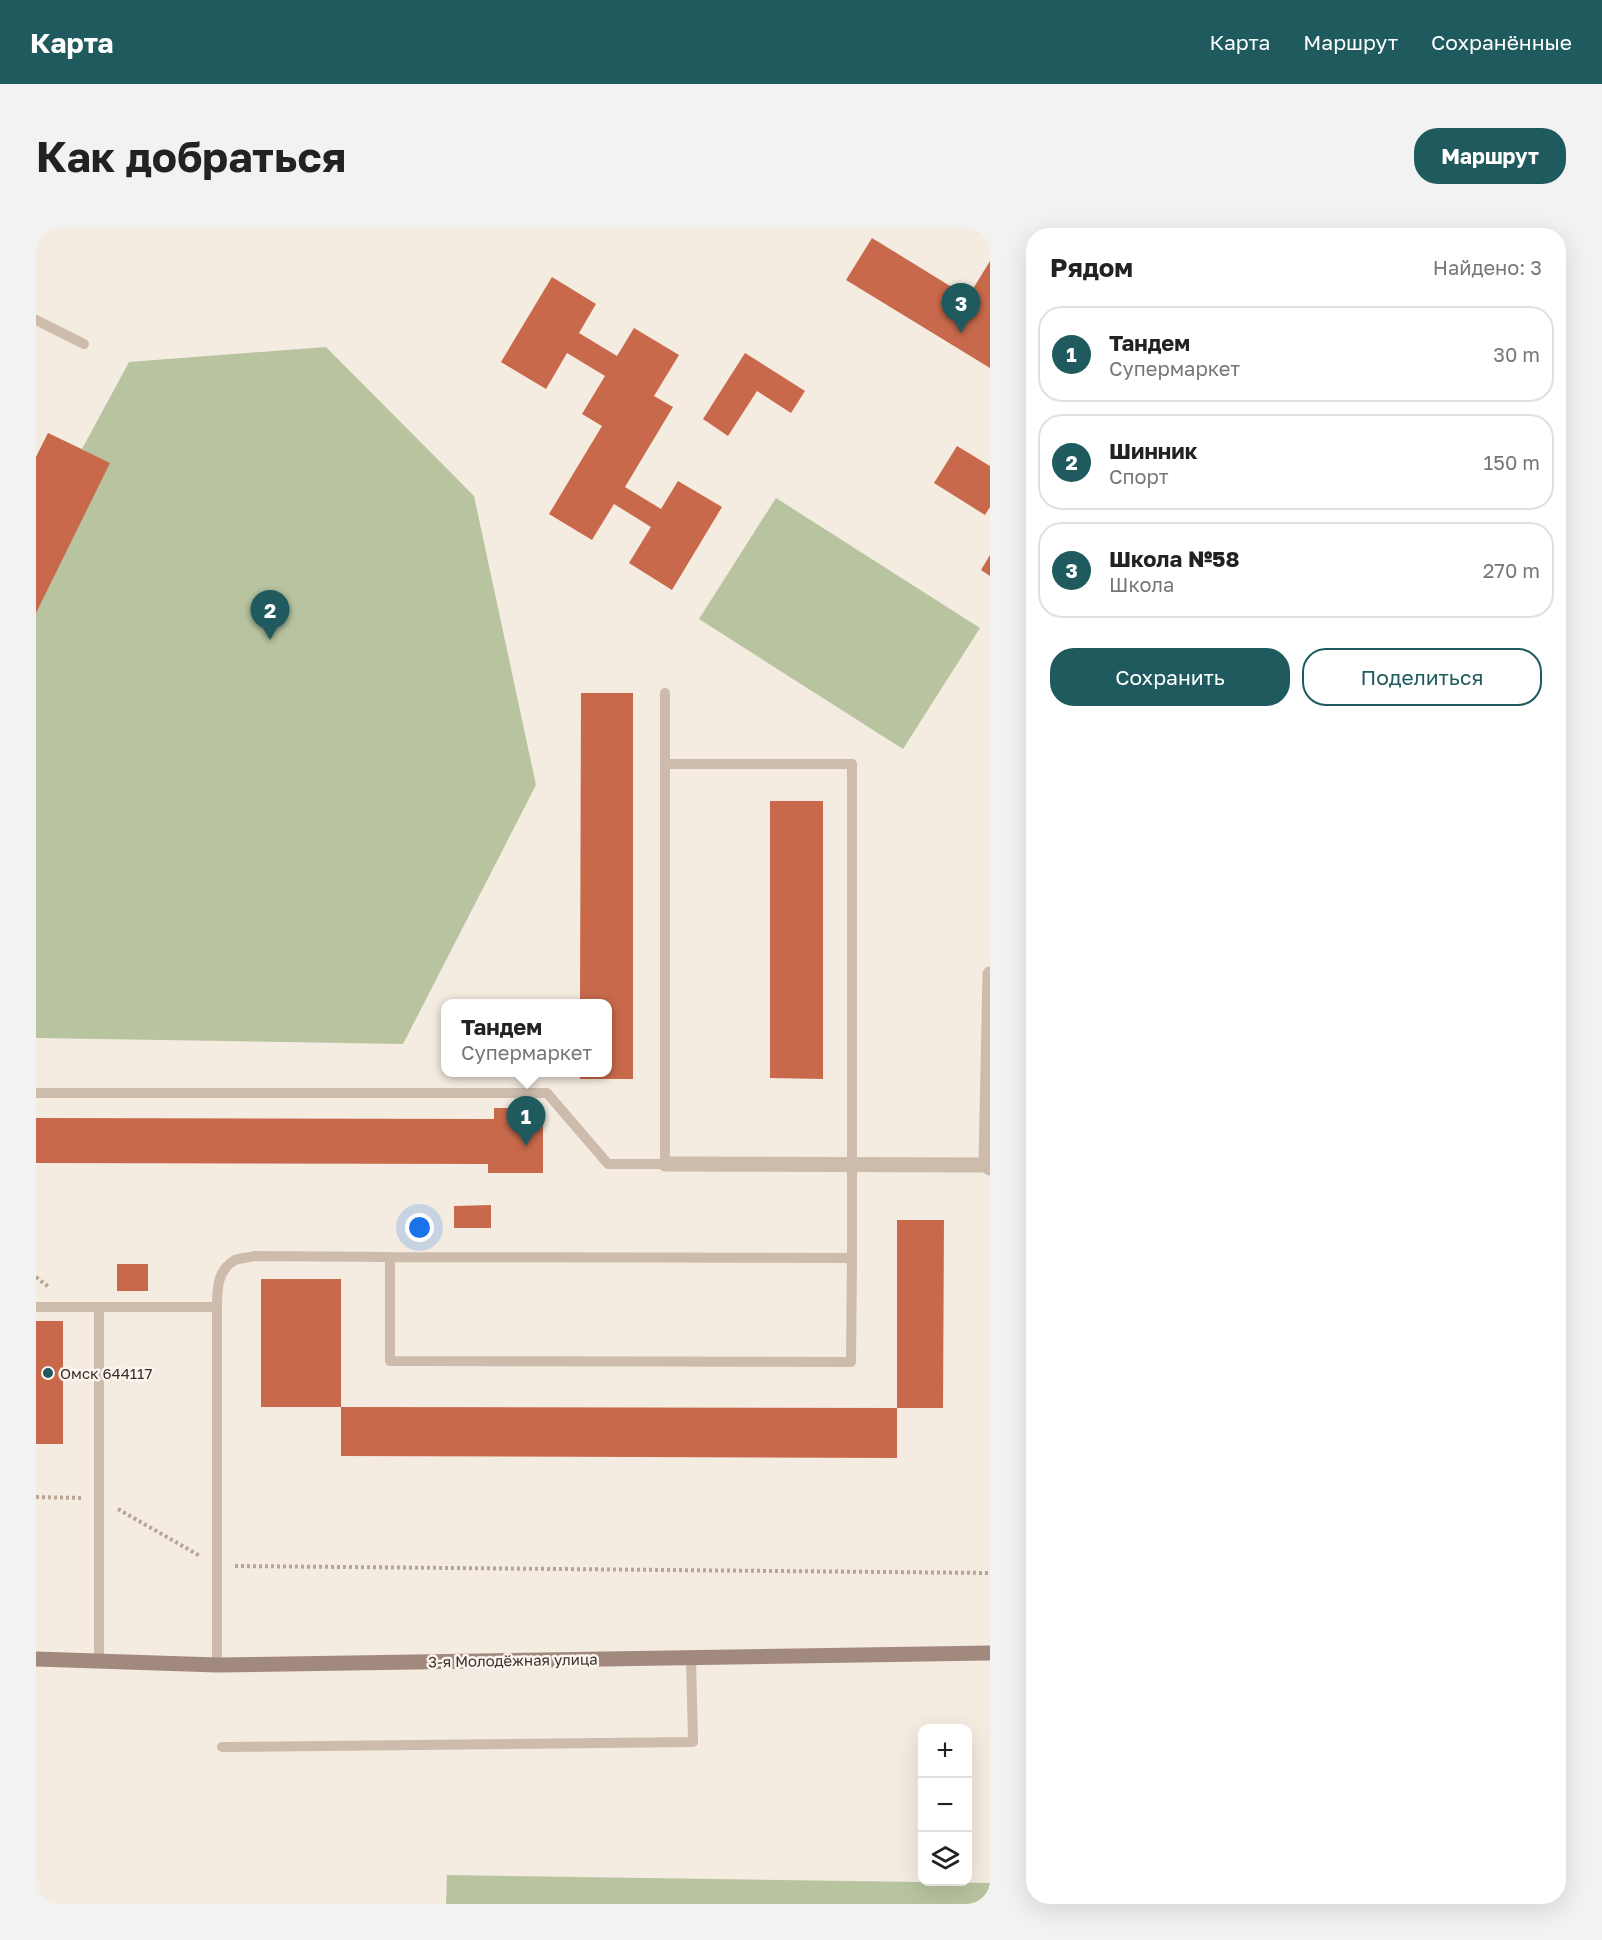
<!DOCTYPE html>
<html lang="ru">
<head>
<meta charset="utf-8">
<style>
	body { margin:0; font-family:"Golos Text",sans-serif; background:#f2f2f2; color:#222 }
	.controls { position:absolute; right:18px; bottom:18px; display:grid; overflow:hidden; border-radius:12px; box-shadow:0 6px 24px #0002 }
	.controls button { width:54px; height:54px; display:grid; place-items:center; padding:0; border:0; border-bottom:2px solid #e0e0e0; background:#fff; color:#222; font:30px sans-serif }
	.you { position:absolute; left:384px; top:1000px; width:21px; height:21px; margin:-15px; border:4px solid #fff; border-radius:50%; background:#1a73e8; box-shadow:0 0 0 9px #1a73e833 }
	.badge { display:grid; place-items:center; width:39px; height:39px; border-radius:50%; background:#1f5a5e; color:#fff; font-size:20px; font-weight:700 }
	.pin { position:absolute; translate:-50% -50px; filter:drop-shadow(0 2px 3px #0008) }
	.pin::after { content:''; position:absolute; top:32px; width:21px; height:18px; background:inherit; clip-path:polygon(0 0,100% 0,50% 100%) }
	.popup { position:absolute; left:405px; top:771px; width:171px; height:78px; box-sizing:border-box; display:grid; place-content:center; border-radius:12px; background:#fff; filter:drop-shadow(0 2px 4px #0005); font-size:20px; white-space:nowrap; color:#767676 }
	.popup b { font-size:22px; color:#222 }
	.popup::after { content:''; position:absolute; left:50%; top:100%; margin-left:-12px; border:12px solid transparent; border-top-color:#fff }
	.list { margin:0; padding:0; list-style:none }
	h2 { display:flex; justify-content:space-between; align-items:center; height:78px; margin:0; padding:0 24px; font-size:26px }
	h2 small { font-size:20px; font-weight:400; color:#767676 }
	.list li { display:grid; grid-template-columns:39px 1fr auto; gap:18px; align-items:center; box-sizing:border-box; height:96px; margin:0 12px 12px; padding:0 12px; border:2px solid #e0e0e0; border-radius:24px }
	.list b { display:block; font-size:22px; white-space:nowrap }
	.list p { margin:0; font-size:20px; white-space:nowrap; color:#767676 }
	.list em { font-size:20px; font-style:normal; color:#767676 }
	.actions { display:flex; gap:12px; padding:18px 24px }
	.actions a { flex:1; padding:14px 0; border:2px solid #1f5a5e; border-radius:24px; text-align:center; font-size:21px; color:#1f5a5e }
	.actions .main { background:#1f5a5e; color:#fff }
	.icon { flex:none; width:33px; height:33px; fill:none; stroke:currentColor; stroke-width:2; stroke-linecap:round; stroke-linejoin:round }
	.map { position:relative; flex:none; width:954px; height:1676px; overflow:hidden; border-radius:24px }
	header { display:flex; align-items:center; gap:36px; box-sizing:border-box; height:84px; padding:0 30px; background:#1f5a5e; color:#fff }
	header strong { font-size:28px }
	nav { display:flex; gap:33px; margin-inline-start:auto; font-size:21px }
	.intro { display:flex; align-items:center; justify-content:space-between; box-sizing:border-box; height:144px; padding:0 36px }
	h1 { margin:0; font-size:42px }
	.button { padding:15px 27px; border-radius:24px; background:#1f5a5e; color:#fff; font-size:21px; font-weight:700 }
	main { display:flex; gap:36px; padding:0 36px }
	aside { flex:1; background:#fff; border-radius:24px; box-shadow:0 6px 24px #0002 }
	.map>svg:first-child { display:block }
	.green { fill:#b8c4a0 }
	.building { fill:#c8694b }
	.lines { fill:none; stroke-linecap:round; stroke-linejoin:round }
	.path { stroke:#b9a596; stroke-width:4; stroke-dasharray:3 3; stroke-linecap:butt }
	.lane { stroke:#cdbbac; stroke-width:10 }
	.street { stroke:#cdbbac; stroke-width:15 }
	.secondary { stroke:#a18a7d; stroke-width:15 }
	.poi-dot { fill:#1f5a5e; stroke:#fbf5ee; stroke-width:2 }
	.labels { text-anchor:middle; dominant-baseline:central; stroke-width:5; stroke-linejoin:round; paint-order:stroke }
	.poi-label { font-size:15px; fill:#3b302b; stroke:#fbf5ee; text-anchor:start }
	.street-label { font-size:15px; fill:#3b302b; stroke:#fbf5ee }
</style>
</head>
<body>
<header>
<strong>Карта</strong>
<nav><a>Карта</a><a>Маршрут</a><a>Сохранённые</a></nav>
</header>
<div class="intro"><h1>Как добраться</h1><a class="button">Маршрут</a></div>
<main>
<div class="map">
<svg width="954" height="1676" viewBox="0 0 954 1676">
	<rect width="100%" height="100%" fill="#f4ebe1"/>
	<g class="green">
		<polygon points="290,119 438,268 500,557 367,816 0,810 0,229 12,205 46,221 93,134"/>
		<polygon points="740,270 944,400 867,521 663,391"/>
		<polygon points="411,1647 954,1655 954,1676 410,1676"/>
	</g>
	<g class="building">
		<polygon points="836,10 932,69 954,33 954,140 810,52"/>
		<polygon points="516,49 560,76 543,105 581,128 598,100 643,127 618,168 637,179 589,259 625,281 642,253 686,279 636,362 593,335 615,299 578,276 556,312 513,286 566,198 546,186 569,148 531,125 510,161 465,134"/>
		<polygon points="709,125 769,163 755,185 721,163 692,208 667,191"/>
		<polygon points="12,205 74,235 0,385 0,229"/>
		<polygon points="921,218 954,238 954,279 949,287 898,255"/>
		<polygon points="954,327 954,348 945,342"/>
		<polygon points="545,465 597,465 597,851 544,851 544,844 571,844 571,776 544,776"/>
		<polygon points="734,573 787,573 787,851 734,850"/>
		<polygon points="458,880 507,880 507,945 452,945 452,936 0,935 0,890 452,891 458,891"/>
		<polygon points="455,977 455,1000 418,1000 418,978"/>
		<polygon points="861,992 908,992 907,1180 861,1180"/>
		<rect x="81" y="1036" width="31" height="27"/>
		<polygon points="225,1051 305,1051 305,1179 861,1180 861,1230 305,1228 305,1179 225,1179"/>
		<rect x="0" y="1093" width="27" height="123"/>
	</g>
	<g class="lines">
		<g class="path">
			<polyline points="0,1049 14,1060"/>
			<polyline points="0,1269 47,1270"/>
			<polyline points="82,1281 164,1328"/>
			<polyline points="199,1338 954,1345"/>
		</g>
		<g class="lane">
			<polyline points="0,92 48,116"/>
			<polyline points="629,536 816,536 816,1030"/>
			<polyline points="0,865 511,865 572,936 629,936 629,465"/>
			<polyline points="0,1079 63,1079 63,1433"/>
			<polyline points="63,1079 181,1079 181,1437"/>
			<path d="M181,1079c0,-17 0,-37 18,-47 5,-2 13,-2 19,-4l136,1v104l461,1 1,-104 -462,-1"/>
			<polyline points="186,1519 657,1514 655,1430"/>
		</g>
		<g class="street">
			<polyline points="629,936 950,937 954,940"/>
			<polyline points="950,937 954,746"/>
		</g>
		<polyline class="secondary" points="0,1431 181,1437 954,1425"/>
	</g>
	<circle class="poi-dot" cx="12" cy="1145" r="6"/>
	<g class="labels">
		<g class="poi-label">
			<text x="24" y="1145">Омск 644117</text>
		</g>
		<g class="street-label">
			<text transform="translate(477 1432) rotate(-1)">3-я Молодёжная улица</text>
		</g>
	</g>
</svg>
<div class="controls">
<button>+</button>
<button>−</button>
<button><svg class="icon" aria-label="layers" viewBox="0 0 24 24"><path d="M12 4l9 5-9 5-9-5zM3 14l9 5 9-5"/></svg></button>
</div>
<div class="you"></div>
<div class="pin badge" style="left:490px;top:918px">1</div>
<div class="popup"><b>Тандем</b>Супермаркет</div>
<div class="pin badge" style="left:234px;top:412px">2</div>
<div class="pin badge" style="left:925px;top:105px">3</div>
</div>
<aside>
<h2>Рядом<small>Найдено: 3</small></h2>
<ul class="list">
<li><span class="badge">1</span><div><b>Тандем</b><p>Супермаркет</p></div><em>30 m</em></li>
<li><span class="badge">2</span><div><b>Шинник</b><p>Спорт</p></div><em>150 m</em></li>
<li><span class="badge">3</span><div><b>Школа №58</b><p>Школа</p></div><em>270 m</em></li>
</ul>
<div class="actions"><a class="main">Сохранить</a><a>Поделиться</a></div>
</aside>
</main>
</body>
</html>
